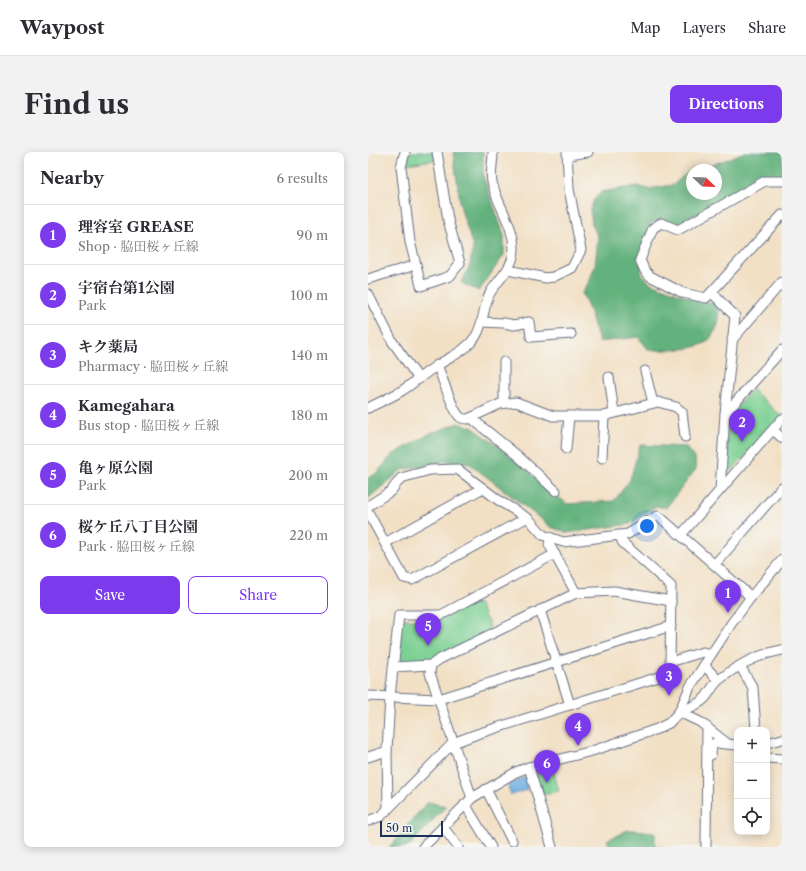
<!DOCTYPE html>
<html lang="en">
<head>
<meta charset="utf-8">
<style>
	body { margin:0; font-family:"Libre Caslon Text","Noto Serif JP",serif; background:#f2f2f3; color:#2b2b33 }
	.controls { position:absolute; right:12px; bottom:12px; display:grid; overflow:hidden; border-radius:8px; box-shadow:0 2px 10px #0003 }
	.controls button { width:36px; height:36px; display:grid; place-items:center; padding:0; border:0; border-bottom:1px solid #e1e1e2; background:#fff; color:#2b2b33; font:20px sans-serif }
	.compass { position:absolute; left:318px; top:12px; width:36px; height:36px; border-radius:50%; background:#fff; box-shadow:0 2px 10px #0003; rotate:113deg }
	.scale { position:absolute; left:12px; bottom:10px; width:63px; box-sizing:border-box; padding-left:4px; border:2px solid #1b2f5e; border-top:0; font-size:11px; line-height:14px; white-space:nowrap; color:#1b2f5e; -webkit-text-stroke:3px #f6f6f2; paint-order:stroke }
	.you { position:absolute; left:279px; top:374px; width:14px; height:14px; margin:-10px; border:3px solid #fff; border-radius:50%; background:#1a73e8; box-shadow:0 0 0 6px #1a73e833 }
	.badge { display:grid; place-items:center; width:26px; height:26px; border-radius:50%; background:#7c3aed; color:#fff; font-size:13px; font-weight:700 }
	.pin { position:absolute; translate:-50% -33px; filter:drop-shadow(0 1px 2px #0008) }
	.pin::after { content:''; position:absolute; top:21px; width:14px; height:12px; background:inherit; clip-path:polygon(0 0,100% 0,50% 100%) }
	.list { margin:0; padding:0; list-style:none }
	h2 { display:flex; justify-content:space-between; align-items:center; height:52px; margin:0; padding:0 16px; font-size:17px }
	h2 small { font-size:13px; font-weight:400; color:#7c7c81 }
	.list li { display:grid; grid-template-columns:26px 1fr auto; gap:12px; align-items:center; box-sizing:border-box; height:60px; padding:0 16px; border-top:1px solid #e1e1e2 }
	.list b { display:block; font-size:15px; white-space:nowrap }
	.list p { margin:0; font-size:13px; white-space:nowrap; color:#7c7c81 }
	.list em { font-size:13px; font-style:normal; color:#7c7c81 }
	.actions { display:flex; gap:8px; padding:12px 16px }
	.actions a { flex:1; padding:9px 0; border:1px solid #7c3aed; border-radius:8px; text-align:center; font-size:14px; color:#7c3aed }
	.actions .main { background:#7c3aed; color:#fff }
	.icon { flex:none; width:22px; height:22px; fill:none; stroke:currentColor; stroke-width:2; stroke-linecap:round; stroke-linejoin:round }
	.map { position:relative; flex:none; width:414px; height:695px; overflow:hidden; border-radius:8px }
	header { display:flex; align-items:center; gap:24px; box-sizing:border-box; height:56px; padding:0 20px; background:#fff; border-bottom:1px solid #e1e1e2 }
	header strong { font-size:19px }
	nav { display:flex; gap:22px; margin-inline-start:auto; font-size:14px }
	.intro { display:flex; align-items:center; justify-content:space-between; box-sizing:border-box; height:96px; padding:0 24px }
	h1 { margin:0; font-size:28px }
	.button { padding:10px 18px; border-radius:8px; background:#7c3aed; color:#fff; font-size:14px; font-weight:700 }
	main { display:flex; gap:24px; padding:0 24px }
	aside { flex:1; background:#fff; border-radius:8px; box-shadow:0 2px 10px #0003 }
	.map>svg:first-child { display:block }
	.green { fill:#7bd093; stroke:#4b8078 }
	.forest { fill:#64b27d; stroke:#40706e; fill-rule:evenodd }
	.water { fill:#6bafe1; stroke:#436fa0 }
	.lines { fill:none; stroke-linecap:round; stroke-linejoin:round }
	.minor-casing { stroke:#666d82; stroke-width:11 }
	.minor { stroke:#fff; stroke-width:9 }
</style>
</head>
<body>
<header>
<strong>Waypost</strong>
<nav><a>Map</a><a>Layers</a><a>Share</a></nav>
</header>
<div class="intro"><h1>Find us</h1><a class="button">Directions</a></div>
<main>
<aside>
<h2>Nearby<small>6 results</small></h2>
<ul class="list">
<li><span class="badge">1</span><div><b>理容室 GREASE</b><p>Shop · 脇田桜ヶ丘線</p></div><em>90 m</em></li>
<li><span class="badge">2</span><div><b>宇宿台第1公園</b><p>Park</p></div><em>100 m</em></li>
<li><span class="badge">3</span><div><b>キク薬局</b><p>Pharmacy · 脇田桜ヶ丘線</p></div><em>140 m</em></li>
<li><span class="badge">4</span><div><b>Kamegahara</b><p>Bus stop · 脇田桜ヶ丘線</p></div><em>180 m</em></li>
<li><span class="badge">5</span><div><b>亀ヶ原公園</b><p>Park</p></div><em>200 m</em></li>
<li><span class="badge">6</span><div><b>桜ケ丘八丁目公園</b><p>Park · 脇田桜ヶ丘線</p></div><em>220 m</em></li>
</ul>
<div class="actions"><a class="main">Save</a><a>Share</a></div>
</aside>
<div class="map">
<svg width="414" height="695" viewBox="0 0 414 695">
	<rect width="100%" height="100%" fill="#f6f6f2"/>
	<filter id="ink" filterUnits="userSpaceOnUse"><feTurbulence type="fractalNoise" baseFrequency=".025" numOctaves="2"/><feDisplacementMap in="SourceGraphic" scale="8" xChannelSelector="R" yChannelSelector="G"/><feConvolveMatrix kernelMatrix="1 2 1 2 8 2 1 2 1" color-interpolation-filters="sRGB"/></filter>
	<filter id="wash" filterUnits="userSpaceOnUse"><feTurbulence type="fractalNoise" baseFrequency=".012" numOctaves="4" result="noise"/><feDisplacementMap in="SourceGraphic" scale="16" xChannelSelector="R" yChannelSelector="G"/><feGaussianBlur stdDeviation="0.9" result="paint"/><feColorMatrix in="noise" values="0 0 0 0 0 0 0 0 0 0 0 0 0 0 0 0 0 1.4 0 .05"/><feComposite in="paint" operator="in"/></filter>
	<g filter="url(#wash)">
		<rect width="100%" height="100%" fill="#f2e0c5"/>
		<g class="green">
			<polygon points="42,0 66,0 67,8 38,12"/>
			<polygon points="384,237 413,264 363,319 357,317 361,264"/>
			<polygon points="104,451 111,452 122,475 121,480 59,510 30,512 32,471 36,467 72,468"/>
			<polygon points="185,617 191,639 173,643 168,623 170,619"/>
		</g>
		<g class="forest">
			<polygon points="85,0 115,0 115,24 136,83 136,103 111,139 93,131 102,113 105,95 93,57"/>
			<path d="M377,0h37v25h-17l-88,48 -15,-6 -12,5 -8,24 -1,25 9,10 46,17 21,4c3,12 3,20 -4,30 -2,3 -4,7 -8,9 -15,8 -39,7 -56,7l-11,-13 -39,5 -9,-30 -8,-19 8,-13 5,-15 3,-27 -6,-14 -2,-14 4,-10 7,-8 36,-6 11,3 25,-4 19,-16 28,-7zM324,18h24v24h-24z"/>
			<polygon points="90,271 104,275 130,294 199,352 246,349 262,328 272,293 318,295 327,306 328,317 298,356 288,354 262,372 199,381 183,375 102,312 78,309 34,318 3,344 0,347 0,326 9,321 24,303 61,282"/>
			<polygon points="60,650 78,654 40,695 21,695 33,683 34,679"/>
			<polygon points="260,678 266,678 287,680 287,695 295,695 242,695 239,688"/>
		</g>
		<polygon class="water" points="157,625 159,626 160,634 158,635 159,638 143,643 140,635 142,634 141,632"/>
	</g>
	<g filter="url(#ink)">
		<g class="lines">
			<defs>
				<g id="minor">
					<polyline points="200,3 220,0"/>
					<polyline points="414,29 397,29 310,78 293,71 285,76 272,108 277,119 282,124 315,141 338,146 414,63"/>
					<polyline points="48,113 53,134 82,124 92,111 80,68 69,0"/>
					<polyline points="140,118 178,126 185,125 204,116 213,98 201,37 199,0"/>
					<polyline points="0,127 48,113 42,90 33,15 37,0"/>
					<polyline points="344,141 367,164 357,262 352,338"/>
					<polyline points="0,142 24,189 51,227"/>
					<polyline points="114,170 136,171 146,173 161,170 163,185 203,182"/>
					<polyline points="364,188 414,130"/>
					<polyline points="136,210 136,250"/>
					<path d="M69,213c5,11 15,44 22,51 2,3 6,3 9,3l32,-15 16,-2 37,14h51l54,-14 18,5 6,5 3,25"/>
					<polyline points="277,219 285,251"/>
					<polyline points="241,225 246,261"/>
					<path d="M0,256c12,-6 24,-11 35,-18 12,-8 23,-18 35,-25 14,-9 28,-14 38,-29 8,-13 7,-30 14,-43 9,-15 24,-25 24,-45 -1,-25 -17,-43 -22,-66 -2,-9 1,-20 1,-30"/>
					<polyline points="357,262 414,198"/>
					<polyline points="103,266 150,304 188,339"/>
					<polyline points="405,278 414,286"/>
					<polyline points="198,297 201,264"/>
					<polyline points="234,306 236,264"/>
					<polyline points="0,354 23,339 33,326 62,318 89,317 92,319 133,350 161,367 175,383 195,390 260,382 289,364 293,366 383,445"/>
					<polyline points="0,360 36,426 44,428 158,366"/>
					<polyline points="313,383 414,267"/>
					<polyline points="183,386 181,392 208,441"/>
					<polyline points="17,391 115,336"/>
					<polyline points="347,412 414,335"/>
					<polyline points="172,458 202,553"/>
					<polyline points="302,510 335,500 343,502"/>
					<polyline points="336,513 350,528"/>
					<polyline points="372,514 385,536 388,578"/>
					<polyline points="25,515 63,513"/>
					<polyline points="0,544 71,547 303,474"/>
					<path d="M311,560c9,-4 18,-6 25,-13 6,-6 9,-15 16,-20 18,-14 39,-25 62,-29"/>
					<polyline points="311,560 332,570 360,592"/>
					<polyline points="399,591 414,587"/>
					<polyline points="343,603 344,594 347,591 369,593"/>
					<polyline points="0,605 19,599"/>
					<polyline points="399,606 414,607"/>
					<polyline points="161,615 184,695"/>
					<polyline points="118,637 144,689"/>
					<polyline points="104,646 62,521 63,513 72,507 208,441 246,439 303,449"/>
					<polyline points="97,652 123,695"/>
					<polyline points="20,657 19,599 22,545 31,463 73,463 187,402"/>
					<polyline points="0,669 13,664 85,591 109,582 297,523 302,516 303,434 255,391 251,383"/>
					<polyline points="75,675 90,695"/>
					<polyline points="55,695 104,646 148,620 161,615 224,599 289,577 301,571 311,560 322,535 363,472 383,445 414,408"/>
					<polyline points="338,695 339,575"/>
				</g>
			</defs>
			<use href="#minor" class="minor-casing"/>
			<use href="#minor" class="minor"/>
		</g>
	</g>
</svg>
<div class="controls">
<button>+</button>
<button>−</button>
<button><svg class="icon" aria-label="locate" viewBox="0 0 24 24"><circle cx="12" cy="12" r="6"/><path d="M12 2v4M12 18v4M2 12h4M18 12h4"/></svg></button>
</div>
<svg class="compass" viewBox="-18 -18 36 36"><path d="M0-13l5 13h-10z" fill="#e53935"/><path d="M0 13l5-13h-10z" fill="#7c7c81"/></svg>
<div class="scale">50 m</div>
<div class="you"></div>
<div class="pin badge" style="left:360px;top:461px">1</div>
<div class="pin badge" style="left:374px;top:290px">2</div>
<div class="pin badge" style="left:301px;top:544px">3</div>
<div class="pin badge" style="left:210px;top:594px">4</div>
<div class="pin badge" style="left:60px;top:494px">5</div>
<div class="pin badge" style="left:179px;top:631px">6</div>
</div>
</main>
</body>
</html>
